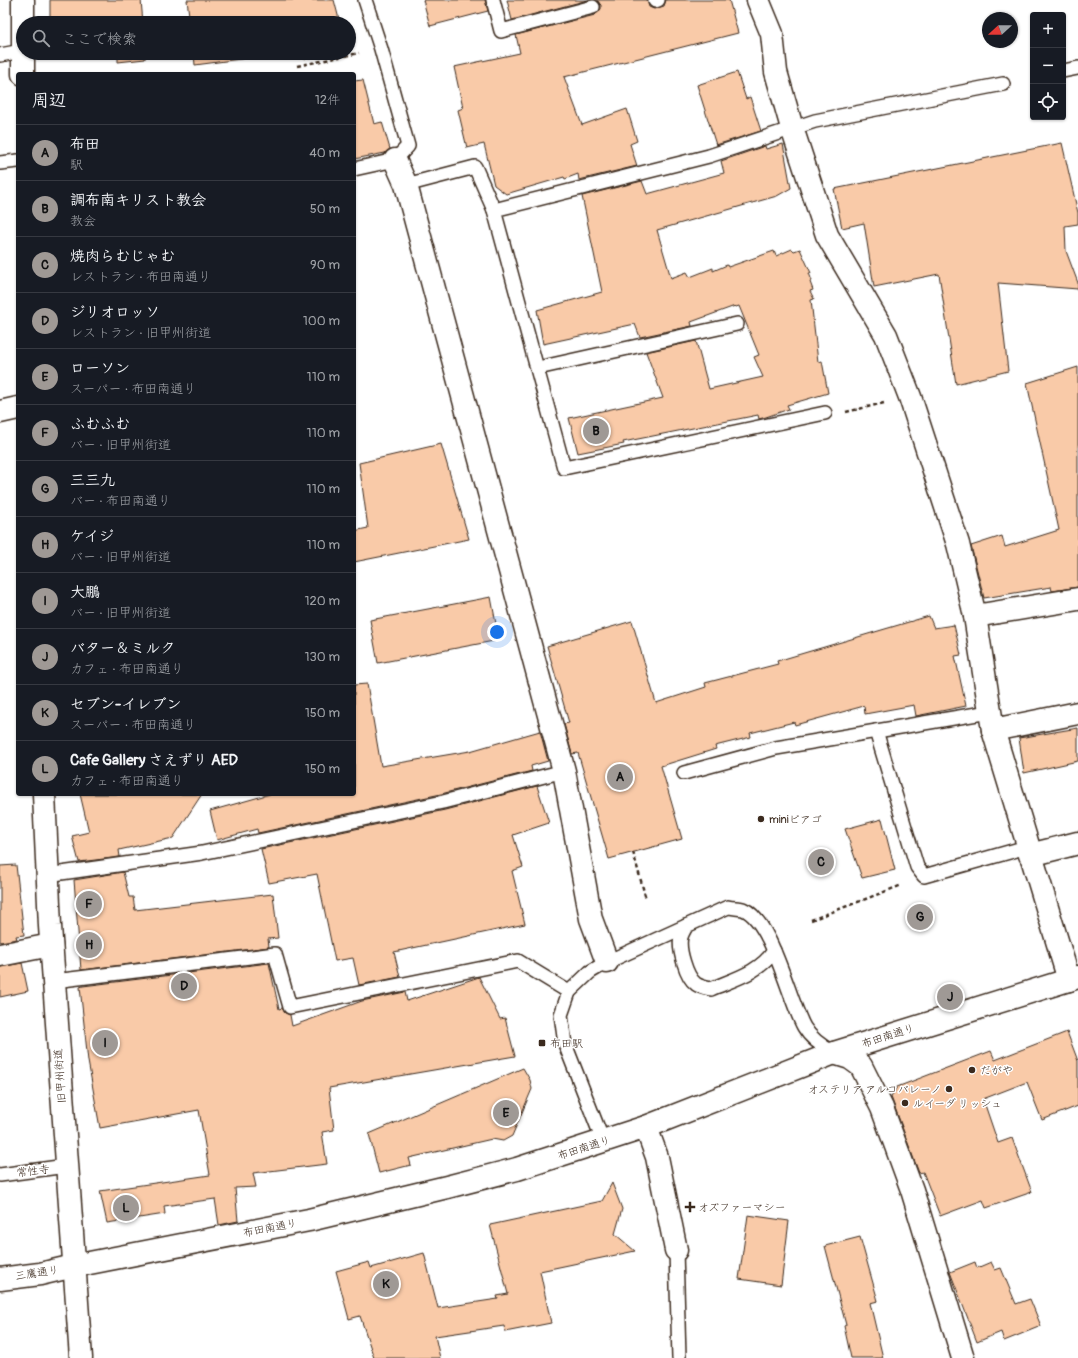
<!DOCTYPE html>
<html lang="ja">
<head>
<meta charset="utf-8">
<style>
	body { margin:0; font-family:Pangolin,"Klee One",sans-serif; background:#242831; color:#f1f3f6 }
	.controls { position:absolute; right:12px; top:12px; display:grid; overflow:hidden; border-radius:4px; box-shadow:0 1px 3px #0004 }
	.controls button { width:36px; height:36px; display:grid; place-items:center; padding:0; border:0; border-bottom:1px solid #363941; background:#171b24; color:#f1f3f6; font:20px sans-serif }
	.compass { position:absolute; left:982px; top:12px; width:36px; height:36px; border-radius:50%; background:#171b24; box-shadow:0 1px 3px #0004; rotate:249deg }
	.you { position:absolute; left:497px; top:632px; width:14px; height:14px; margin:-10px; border:3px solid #fff; border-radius:50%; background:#1a73e8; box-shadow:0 0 0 6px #1a73e833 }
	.badge { display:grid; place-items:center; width:26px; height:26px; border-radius:50%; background:#9f9995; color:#111; font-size:13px; font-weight:700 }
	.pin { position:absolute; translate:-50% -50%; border:2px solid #fff; box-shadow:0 1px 4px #0006 }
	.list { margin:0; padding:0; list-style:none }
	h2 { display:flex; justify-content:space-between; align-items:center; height:52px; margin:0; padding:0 16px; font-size:17px }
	h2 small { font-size:13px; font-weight:400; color:#9ea1a6 }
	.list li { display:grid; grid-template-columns:26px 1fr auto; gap:12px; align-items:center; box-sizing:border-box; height:56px; padding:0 16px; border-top:1px solid #363941 }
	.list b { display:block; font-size:15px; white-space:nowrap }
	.list p { margin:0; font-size:13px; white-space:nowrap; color:#9ea1a6 }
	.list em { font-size:13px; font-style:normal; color:#9ea1a6 }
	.icon { flex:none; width:22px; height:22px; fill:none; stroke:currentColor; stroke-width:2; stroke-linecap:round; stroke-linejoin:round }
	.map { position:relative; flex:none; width:1078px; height:1358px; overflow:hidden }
	.search { position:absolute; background:#171b24; box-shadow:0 1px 3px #0004; left:16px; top:16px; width:340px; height:44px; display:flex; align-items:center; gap:10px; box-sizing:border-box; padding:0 14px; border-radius:22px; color:#9ea1a6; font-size:15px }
	.panel { position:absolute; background:#171b24; box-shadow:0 1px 3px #0004; left:16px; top:72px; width:340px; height:724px; border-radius:4px }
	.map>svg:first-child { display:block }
	.building { fill:#f9caa8; stroke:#3b2a1e }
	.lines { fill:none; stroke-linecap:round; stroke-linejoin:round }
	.service-casing { stroke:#3b2a1e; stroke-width:16 }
	.minor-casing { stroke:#3b2a1e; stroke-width:25 }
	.tertiary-casing { stroke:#3b2a1e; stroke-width:25 }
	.secondary-casing { stroke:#3b2a1e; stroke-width:25 }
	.path { stroke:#3b2a1e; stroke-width:2.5; stroke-dasharray:4 3; stroke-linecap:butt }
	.service { stroke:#fff; stroke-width:13 }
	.minor { stroke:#fff; stroke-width:22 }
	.tertiary { stroke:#fff; stroke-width:22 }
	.secondary { stroke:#fff; stroke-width:22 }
	.poi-dot { fill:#3b2a1e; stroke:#fff; stroke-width:1.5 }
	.labels { text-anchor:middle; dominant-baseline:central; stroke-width:3; stroke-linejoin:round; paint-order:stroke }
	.poi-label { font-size:11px; fill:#3b2a1e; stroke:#fff; text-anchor:start }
	.street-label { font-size:11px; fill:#3b2a1e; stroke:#fff }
</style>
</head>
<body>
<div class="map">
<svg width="1078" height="1358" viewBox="0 0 1078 1358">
	<rect width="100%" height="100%" fill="#fff"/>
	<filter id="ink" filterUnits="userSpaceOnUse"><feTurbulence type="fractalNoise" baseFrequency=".025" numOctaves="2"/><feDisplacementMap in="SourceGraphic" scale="8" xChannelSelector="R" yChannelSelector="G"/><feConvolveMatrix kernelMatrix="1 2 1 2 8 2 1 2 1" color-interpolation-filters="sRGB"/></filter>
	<g filter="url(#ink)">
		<g class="building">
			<polygon points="50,0 141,0 143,23 50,23"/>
			<polygon points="187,0 334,0 340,23 190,23"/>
			<polygon points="423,0 485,0 488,11 430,26"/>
			<polygon points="507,0 588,0 512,20"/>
			<polygon points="596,0 647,0 649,7 654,9 664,6 666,0 729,0 738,33 564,77 582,125 627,109 637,141 630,144 637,166 579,180 578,174 565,179 564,177 506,194 494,185 484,144 467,148 458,110 463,108 454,67 520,53 516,35 595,15 601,9 601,5"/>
			<polygon points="118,53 145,53 145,59 118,62"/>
			<polygon points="194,53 286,53 195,65"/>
			<polygon points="302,53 330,53 304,59"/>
			<polygon points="737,72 746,99 750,97 761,131 716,145 697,85"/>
			<polygon points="363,80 374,124 382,122 390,149 385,153 354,159 354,81"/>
			<polygon points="1062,143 1078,213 1078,224 1065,226 1066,251 1078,283 1078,289 998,283 1008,371 956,384 939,274 874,287 864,223 842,228 834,189"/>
			<polygon points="783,144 791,188 777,196 657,230 671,278 687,272 690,277 713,268 713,271 727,265 728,267 774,251 776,256 792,249 794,251 800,249 811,273 809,273 812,281 810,282 813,290 810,291 814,299 811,300 818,362 822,361 828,393 787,405 789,409 766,417 759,419 758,415 623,442 624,444 578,453 569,418 663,398 646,352 696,341 709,389 763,377 754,357 759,355 739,306 736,307 735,306 691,322 692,326 640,337 635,324 543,344 537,310 602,292 582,196 642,181 647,194 724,173 721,161 765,146 766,149"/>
			<polygon points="1078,367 1078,587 1052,591 1051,587 984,598 971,546 1002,536 1005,547 1059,530 1027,383"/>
			<polygon points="441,444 469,539 354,562 354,531 368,528 359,463"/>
			<polygon points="491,597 499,640 378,663 370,620"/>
			<polygon points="929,616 934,628 954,625 961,655 955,656 966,706 916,716 914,705 865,714 864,706 795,725 794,722 750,733 751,737 715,746 716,749 661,766 682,839 609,859 578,753 572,754 564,724 569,723 547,646 632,621 656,703 706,687 705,683 778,664 777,661"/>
			<polygon points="367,684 381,766 470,751 540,731 548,761 531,766 532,771 441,794 258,833 257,829 217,840 210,811 270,794 354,794 354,685"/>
			<polygon points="1078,728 1078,761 1024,773 1019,738"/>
			<polygon points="537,786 549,823 513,835 523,867 512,871 525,924 394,952 400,977 359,985 353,958 335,961 317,874 269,883 261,849 445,810"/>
			<polygon points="80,794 202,794 173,838 119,850 120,857 79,862 72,836 89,832"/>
			<polygon points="882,819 895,870 862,878 845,829"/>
			<polygon points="16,865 24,935 16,936 17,939 0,942 0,866"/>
			<polygon points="123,872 129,897 133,897 135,910 273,894 278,938 268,939 269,947 81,970 74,880"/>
			<polygon points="22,963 28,991 0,997 0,967"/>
			<polygon points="269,963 279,1009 282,1008 285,1013 290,1015 292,1026 362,1001 405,992 407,1001 479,977 500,1019 505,1018 515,1056 329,1088 334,1130 322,1132 327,1164 253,1173 256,1187 235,1188 238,1221 219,1225 215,1199 164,1206 165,1214 107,1223 100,1191 210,1175 199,1110 100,1128 88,1061 80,987 83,986"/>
			<polygon points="1067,1032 1078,1061 1078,1106 1042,1120 1027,1082 983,1099 998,1143 1012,1138 1032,1192 986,1208 983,1200 940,1216 923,1172 919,1173 891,1097 897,1087 991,1051 995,1060"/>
			<polygon points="523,1068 530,1080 532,1089 512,1136 503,1141 492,1139 409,1158 411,1165 379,1173 369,1134"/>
			<polygon points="612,1183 622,1209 615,1234 635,1251 540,1271 551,1323 505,1332 504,1326 435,1336 440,1358 374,1358 360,1316 349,1319 336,1271 369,1262 371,1268 424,1253 438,1308 498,1299 497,1296 508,1294 490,1225 602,1201"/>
			<polygon points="748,1215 789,1221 781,1285 739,1279"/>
			<polygon points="860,1237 878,1301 870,1303 883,1358 851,1358 844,1326 846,1325 825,1246"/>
			<polygon points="975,1262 977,1268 991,1262 995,1270 1001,1268 1016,1304 1030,1299 1041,1326 1004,1341 1001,1332 977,1342 950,1272"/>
		</g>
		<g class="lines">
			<defs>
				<g id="service">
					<polyline points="493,0 501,31 593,7"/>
					<polyline points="655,1 658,0"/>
					<polyline points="0,55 22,51"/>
					<polyline points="1063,71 1078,68"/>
					<polyline points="0,163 18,161"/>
					<polyline points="354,169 395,160 408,146 381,49 365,0"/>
					<polyline points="406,185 475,167 494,210"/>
					<polyline points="538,368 737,324"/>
					<polyline points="825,413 564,468 494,210 709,156 815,121 1003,84"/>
					<polyline points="876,731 917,867 924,876 1027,847"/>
					<polyline points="684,773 776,748 989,712"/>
					<polyline points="47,875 202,853 443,802 564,771"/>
					<path d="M686,926c-1,3 -4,7 -5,11 -3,11 5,40 15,47 4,3 10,4 15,5 23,-10 48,-16 63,-38"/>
					<polyline points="54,981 275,954 290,1007 518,961 569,992"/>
					<path d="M603,1141l-38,-97 -4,-29 8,-23 21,-20 17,-10 121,-55c5,1 11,1 15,2 29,11 46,92 61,118 7,12 19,20 30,26"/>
					<polyline points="0,1175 66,1166"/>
					<polyline points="676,1250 679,1358"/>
				</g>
				<g id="minor">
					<polyline points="758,0 772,34 776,72 792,128 827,235 886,335 910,397 958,544 975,616 993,730 1069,980"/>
					<polyline points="395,160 406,185 564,771 591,919 607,962"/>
					<polyline points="0,412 18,408"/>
					<polyline points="975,616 1078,599"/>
					<polyline points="993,730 1078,713"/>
					<polyline points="1030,855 1078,843"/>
					<polyline points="0,955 51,945"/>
					<polyline points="834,1053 850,1058 861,1066 882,1108 912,1190 963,1358"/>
					<polyline points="646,1127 657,1157 676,1250"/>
				</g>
				<polyline id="tertiary" points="74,1266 309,1220 447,1187 517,1169 646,1127 834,1053 1078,977"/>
				<g id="secondary">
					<polyline points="23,0 23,74"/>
					<polyline points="44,794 50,926 81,1358"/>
					<polyline points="0,1279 40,1274 74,1266"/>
				</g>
			</defs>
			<use href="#service" class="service-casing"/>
			<use href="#minor" class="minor-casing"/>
			<use href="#tertiary" class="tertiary-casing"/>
			<use href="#secondary" class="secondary-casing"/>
			<g class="path">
				<polyline points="297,66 359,53"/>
				<polyline points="846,412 884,403"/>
				<polyline points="633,852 646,899"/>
				<polyline points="811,920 902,885"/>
			</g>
			<use href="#service" class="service"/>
			<use href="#minor" class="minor"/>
			<use href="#tertiary" class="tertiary"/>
			<use href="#secondary" class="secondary"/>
		</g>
	</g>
	<g class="poi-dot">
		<circle cx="761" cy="819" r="4"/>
		<rect x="538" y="1039" width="8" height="8" rx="2"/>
		<circle cx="972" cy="1070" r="4"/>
		<circle cx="949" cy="1089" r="4"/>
		<circle cx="905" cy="1103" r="4"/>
		<path d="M688 1201h4v4h4v4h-4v4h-4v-4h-4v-4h4z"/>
	</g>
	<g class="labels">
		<g class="poi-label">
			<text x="769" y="819">miniピアゴ</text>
			<text x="550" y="1043">布田駅</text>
			<text x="980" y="1070">だがや</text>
			<text x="941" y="1089" text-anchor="end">オステリア アルコバレーノ</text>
			<text x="913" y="1103">ルイーダ リッシュ</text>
			<text x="698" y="1207">オズファーマシー</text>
		</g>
		<g class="street-label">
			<text transform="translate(888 1036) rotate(-18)">布田南通り</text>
			<text transform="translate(60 1076) rotate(-94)">旧甲州街道</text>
			<text transform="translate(584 1148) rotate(-18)">布田南通り</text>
			<text transform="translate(33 1171) rotate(-7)">常性寺</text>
			<text transform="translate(270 1228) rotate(-11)">布田南通り</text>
			<text transform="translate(37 1273) rotate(-9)">三鷹通り</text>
		</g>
	</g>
</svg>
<div class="controls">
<button>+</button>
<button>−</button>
<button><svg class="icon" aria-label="locate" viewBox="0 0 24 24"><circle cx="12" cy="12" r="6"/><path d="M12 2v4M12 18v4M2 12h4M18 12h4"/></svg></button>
</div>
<svg class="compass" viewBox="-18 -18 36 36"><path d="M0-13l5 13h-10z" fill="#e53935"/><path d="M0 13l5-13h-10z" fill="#9ea1a6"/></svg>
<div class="you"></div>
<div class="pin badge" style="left:620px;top:777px">A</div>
<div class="pin badge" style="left:596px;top:431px">B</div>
<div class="pin badge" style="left:821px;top:862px">C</div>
<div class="pin badge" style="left:184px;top:986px">D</div>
<div class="pin badge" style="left:506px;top:1113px">E</div>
<div class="pin badge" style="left:89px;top:904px">F</div>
<div class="pin badge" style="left:920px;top:917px">G</div>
<div class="pin badge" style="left:89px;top:945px">H</div>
<div class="pin badge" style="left:105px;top:1043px">I</div>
<div class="pin badge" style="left:950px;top:997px">J</div>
<div class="pin badge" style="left:386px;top:1284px">K</div>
<div class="pin badge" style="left:126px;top:1208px">L</div>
<div class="search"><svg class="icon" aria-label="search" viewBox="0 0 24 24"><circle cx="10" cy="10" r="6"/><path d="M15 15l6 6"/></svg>ここで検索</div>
<section class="panel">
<h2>周辺<small>12件</small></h2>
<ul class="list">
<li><span class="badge">A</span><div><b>布田</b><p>駅</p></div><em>40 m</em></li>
<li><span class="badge">B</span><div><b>調布南キリスト教会</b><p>教会</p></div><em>50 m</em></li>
<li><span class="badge">C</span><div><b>焼肉らむじゃむ</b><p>レストラン · 布田南通り</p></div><em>90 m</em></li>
<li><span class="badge">D</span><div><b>ジリオロッソ</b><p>レストラン · 旧甲州街道</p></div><em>100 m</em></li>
<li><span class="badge">E</span><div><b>ローソン</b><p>スーパー · 布田南通り</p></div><em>110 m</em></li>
<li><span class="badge">F</span><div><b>ふむふむ</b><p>バー · 旧甲州街道</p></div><em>110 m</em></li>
<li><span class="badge">G</span><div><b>三三九</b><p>バー · 布田南通り</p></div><em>110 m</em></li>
<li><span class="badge">H</span><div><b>ケイジ</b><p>バー · 旧甲州街道</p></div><em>110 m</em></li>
<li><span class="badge">I</span><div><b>大鵬</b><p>バー · 旧甲州街道</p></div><em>120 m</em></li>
<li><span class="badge">J</span><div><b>バター＆ミルク</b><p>カフェ · 布田南通り</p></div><em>130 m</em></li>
<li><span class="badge">K</span><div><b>セブン-イレブン</b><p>スーパー · 布田南通り</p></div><em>150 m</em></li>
<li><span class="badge">L</span><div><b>Cafe Gallery さえずり AED</b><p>カフェ · 布田南通り</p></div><em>150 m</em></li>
</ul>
</section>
</div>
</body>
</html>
